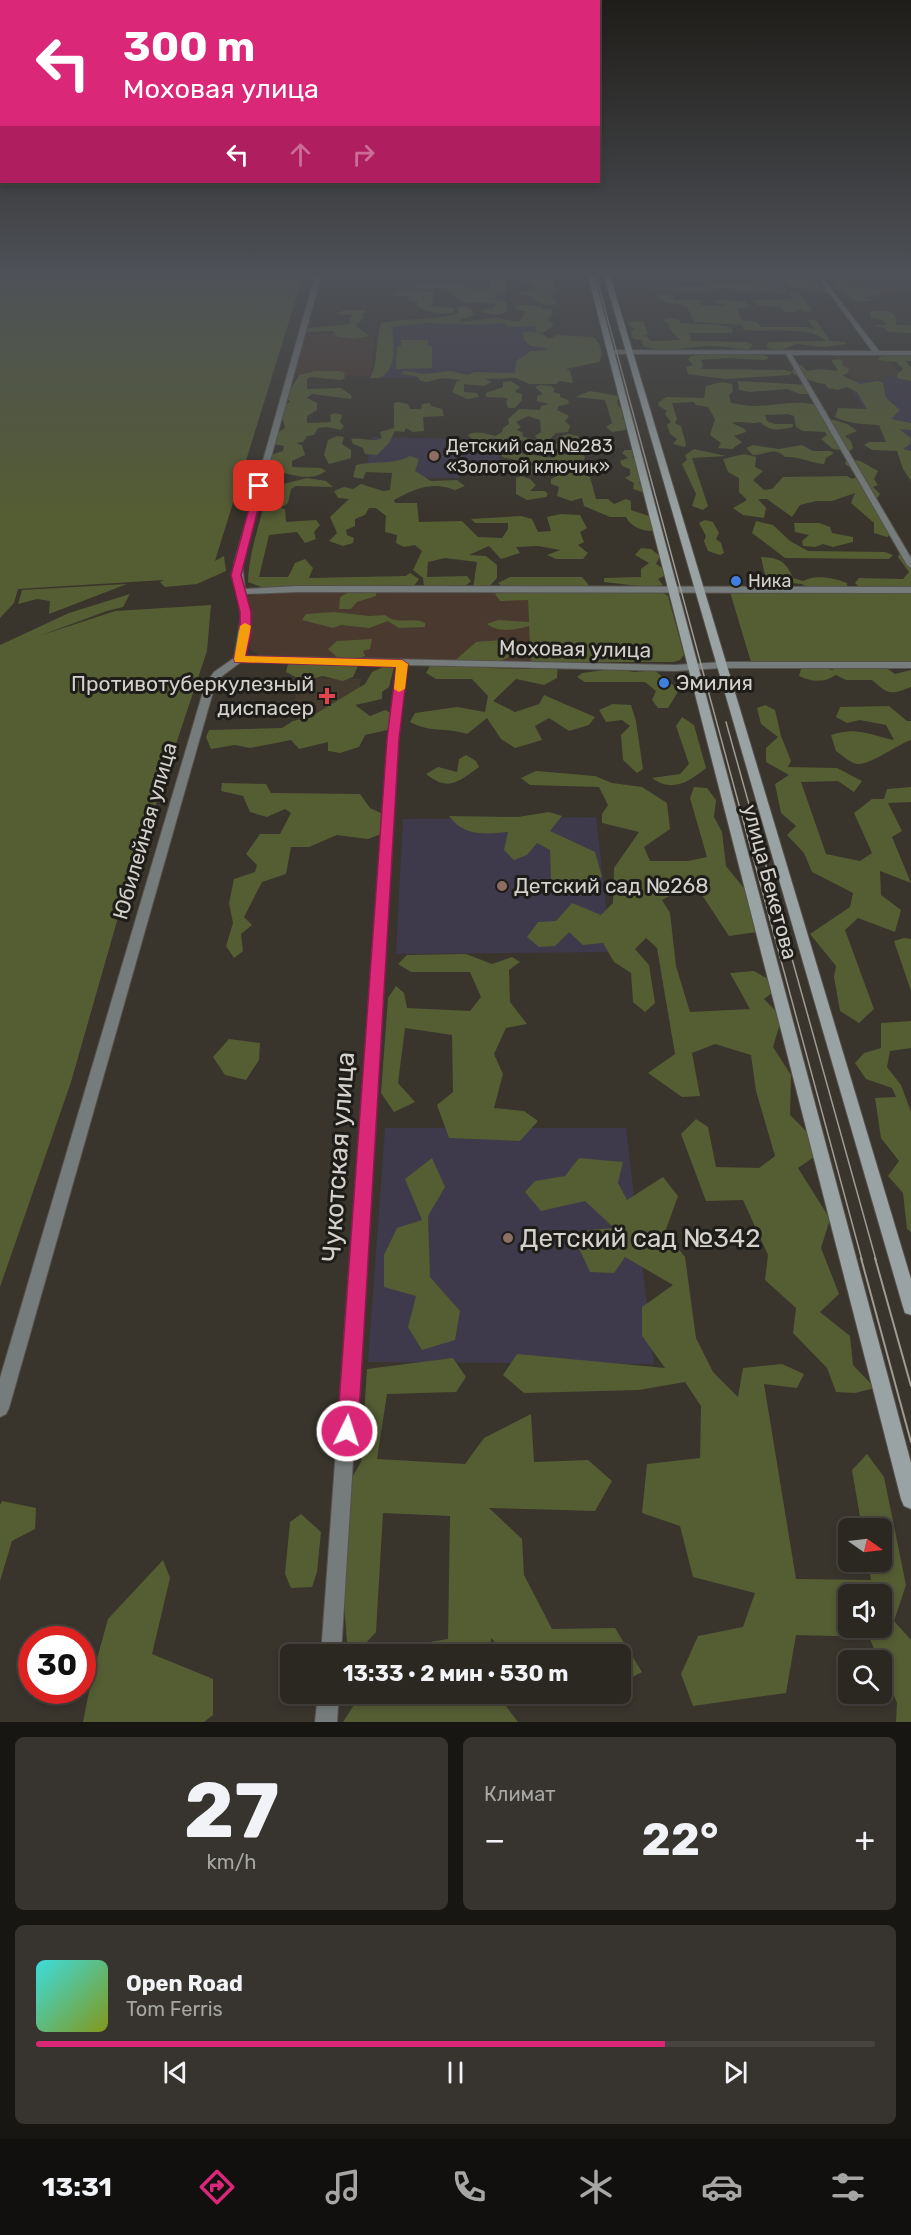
<!DOCTYPE html>
<html lang="ru">
<head>
<meta charset="utf-8">
<style>
	:root { --surface:#2b2822; --page:#37342f; --text:#f1f3f6; --muted:#a6a6a5; --line:#474440; --accent:#db2777 }
	body { margin:0; font-family:Rubik,sans-serif; background:var(--page); color:var(--text); height:100vh; display:flex; flex-direction:column; font-size:22px; white-space:nowrap }
	* { box-sizing:border-box; margin:0 }
	p { font-size:20px; color:var(--muted) }
	.icon { flex:none; width:33px; height:33px; fill:none; stroke:currentColor; stroke-width:2; stroke-linecap:round; stroke-linejoin:round }
	.map { position:relative; height:1722px; overflow:hidden }
	.side { display:flex; flex-direction:column; gap:15px; padding:15px; background:#181613; flex:1 }
	.side>* { flex:none }
	.hud { position:absolute; left:0px; top:0px; width:600px; height:183px; box-shadow:0 3px 9px #0003,0 0 0 2px var(--line); background:#db2777; color:#fff; overflow:hidden }
	.needle { width:39px; rotate:104deg }
	.controls { position:absolute; left:838px; top:1518px; display:grid; gap:12px }
	.controls a { display:grid; place-items:center; width:54px; height:54px; border-radius:9px; background:var(--surface); box-shadow:0 3px 9px #0003,0 0 0 2px var(--line); font-size:30px }
	.speed { position:absolute; left:18px; top:1626px; display:flex; gap:12px; font-size:30px; font-weight:700; text-align:center }
	.speed>* { display:grid; place-content:center; width:78px; height:78px; border-radius:50%; background:var(--surface); box-shadow:0 3px 9px #0003,0 0 0 2px var(--line); line-height:1 }
	.speed .limit { border:9px solid #d22; background:#fff; color:#111 }
	.pin { position:absolute; display:grid; place-items:center; width:51px; height:51px; color:#fff; margin:-26px; border-radius:12px; box-shadow:0 3px 9px #0006 }
	.me { position:absolute; width:66px; margin:-33px; rotate:4deg; stroke-linejoin:round; filter:drop-shadow(0 0 4px #0008) }
	.turn { display:flex; align-items:center; gap:21px; height:126px; padding:0 24px; font-size:27px }
	.turn .icon { width:78px; height:78px; stroke-width:2.5 }
	.turn b { display:block; font-size:42px; line-height:51px }
	.lanes { display:flex; align-items:center; height:57px; padding:0 24px; background:#0003; justify-content:center; gap:30px; direction:ltr }
	.lanes .off { opacity:.35 }
	.big { font-size:45px; font-weight:700; line-height:1.1 }
	.side .card { flex:1; display:flex; flex-direction:column; justify-content:center; gap:9px; min-width:0; padding:0 21px; border-radius:9px; background:var(--page) }
	.side .dial { align-items:center; gap:0 }
	.dial b { font-size:78px; line-height:1 }
	.song { display:flex; align-items:center; gap:18px }
	.cover { width:72px; height:72px; border-radius:9px; background:linear-gradient(135deg,hsl(180 70% 55%),hsl(70 70% 35%)) }
	.played { height:6px; border-radius:3px; background:linear-gradient(90deg,var(--accent) 75%,var(--line) 75%) }
	.keys { display:flex; justify-content:space-around; direction:ltr }
	.heat { display:flex; justify-content:space-between; align-items:center; font-size:33px; direction:ltr }
	.side .tiles { flex:1; display:grid; gap:15px; grid-template-columns:1fr 1fr }
	.card:last-child { grid-column:span 2 }
	.trip { position:absolute; left:280px; top:1644px; width:351px; height:60px; border-radius:9px; background:var(--surface); box-shadow:0 3px 9px #0003,0 0 0 2px var(--line); font-weight:700; line-height:60px; text-align:center }
	.tabs { display:flex; height:96px; justify-content:space-around; align-items:center; background:#11100e; color:var(--muted) }
	.tabs .icon { width:42px; height:42px }
	.tabs .active { color:var(--accent) }
	.tabs b { font-size:27px; color:var(--text) }
	.map>svg:first-child { display:block }
	.built { fill:#433c2e }
	.industrial { fill:#4a392f }
	.education { fill:#3e3a4b }
	.green { fill:#555d33; fill-rule:evenodd }
	.lines { fill:none; stroke-linecap:round; stroke-linejoin:round }
	.street-casing { stroke:#55514a; stroke-width:2 }
	.secondary-casing { stroke:#55514a; stroke-width:2 }
	.street { fill:#767c7b; fill-rule:evenodd }
	.secondary { fill:#9aa3a3; fill-rule:evenodd }
	.tram-far1 { stroke:#9e9b95; stroke-width:1.5 }
	.tram { stroke:#9e9b95; stroke-width:2 }
	.route { fill:#db2777; stroke:#8e194d; stroke-width:1.5 }
	.slow { fill:#f59e0b }
	.education-dot { fill:#8d6e63; stroke:#1e1d19; stroke-width:2 }
	.shop-dot { fill:#3f7fe0; stroke:#1e1d19; stroke-width:2 }
	.health-dot { fill:#e0444e; stroke:#1e1d19; stroke-width:2 }
	.labels { text-anchor:middle; stroke-width:6; stroke-linejoin:round; paint-order:stroke }
	.far-poi-label { font-size:18px; fill:#d4d1cc; stroke:#1e1d19; text-anchor:start }
	.street-label { font-size:21px; fill:#d4d1cc; stroke:#1e1d19 }
	.poi-label { font-size:21px; fill:#d4d1cc; stroke:#1e1d19; text-anchor:start }
	.near-street-label { font-size:26px; fill:#d4d1cc; stroke:#1e1d19 }
	.near-poi-label { font-size:26px; fill:#d4d1cc; stroke:#1e1d19; text-anchor:start }
</style>
</head>
<body>
<div class="map">
<svg width="911" height="1722" viewBox="0 0 911 1722">
	<rect width="100%" height="100%" fill="#39352d"/>
	<path class="built" d="M 831,276 L 911,276 L 911,294 L 844,294 Z
		M 885,354 L 901,376 L 889,377 L 887,380 L 852,380 L 835,355 Z
		M 300,678 L 361,679 L 356,714 L 292,713 Z"/>
	<path class="industrial" d="M 330,334 L 374,338 L 371,376 L 295,374 L 304,335 Z
		M 295,590 L 528,591 L 531,662 L 282,658 L 260,656 L 250,649 L 248,596 Z"/>
	<path class="education" d="M 421,321 L 510,321 L 540,324 L 542,338 L 592,338 L 507,378 L 377,378 L 385,322 Z
		M 888,376 L 911,376 L 911,471 L 882,426 L 876,426 L 846,381 L 887,380 L 885,377 Z
		M 372,437 L 461,439 L 499,437 L 500,467 L 459,468 L 459,478 L 405,478 L 405,466 L 367,466 Z
		M 596,817 L 611,952 L 396,954 L 403,819 Z
		M 385,1128 L 626,1128 L 654,1364 L 368,1362 Z"/>
	<path class="green" d="M 0,276 L 303,276 L 215,561 L 224,556 L 226,571 L 197,584 L 165,587 L 160,582 L 164,580 L 18,589 L 14,603 L 0,618 Z
		M 497,276 L 509,278 L 505,283 L 507,293 L 496,296 L 495,299 L 507,302 L 507,312 L 496,315 L 479,311 L 494,308 L 496,304 L 479,302 L 463,303 L 444,287 L 424,290 L 415,286 L 418,283 L 462,284 L 472,290 L 491,289 L 490,281 Z
		M 517,276 L 586,276 L 578,279 L 553,280 L 556,293 L 549,296 L 556,299 L 557,304 C 547,306 536,304 530,296 L 513,293 L 533,290 L 529,282 Z
		M 761,276 L 811,276 L 809,279 L 818,283 L 817,286 L 831,290 L 833,294 C 819,294 807,288 792,288 L 783,279 L 757,277 Z
		M 837,278 L 843,281 L 843,284 C 855,293 870,285 883,292 L 874,297 L 865,297 L 873,301 L 857,301 L 834,288 L 836,284 L 831,279 Z
		M 705,282 L 759,286 L 759,282 L 781,282 L 788,290 L 786,293 L 737,292 L 726,287 L 706,292 L 680,292 L 637,287 L 708,286 L 704,283 Z
		M 399,290 L 433,292 L 434,295 L 432,298 L 434,303 L 429,306 L 453,308 L 454,312 C 443,316 427,312 417,306 L 418,302 L 408,300 L 410,296 L 397,296 L 390,293 Z
		M 792,292 L 799,293 L 812,311 L 805,312 L 799,309 L 795,312 L 786,312 L 780,307 L 756,305 L 755,300 L 795,299 L 788,294 Z
		M 659,294 L 672,294 L 675,300 L 704,300 L 697,303 L 705,306 L 727,306 L 714,302 L 717,300 L 746,301 L 748,307 L 737,309 L 742,320 L 757,322 L 761,327 L 806,327 L 816,330 L 808,321 L 812,319 L 817,321 L 830,341 L 844,342 L 847,344 L 822,347 L 797,344 L 781,350 L 770,349 L 766,346 L 769,342 L 826,341 C 810,325 768,333 744,330 L 742,325 L 694,322 C 684,293 678,311 659,299 Z
		M 522,305 L 542,307 L 542,309 L 551,309 L 553,313 L 548,320 L 554,325 L 543,333 L 536,332 L 536,326 L 508,327 L 503,323 L 478,325 L 424,323 L 392,327 C 395,346 397,382 370,378 C 379,361 375,341 381,323 C 407,317 434,322 458,313 L 458,307 L 463,306 L 473,310 L 472,313 L 475,315 L 458,320 L 460,322 L 496,318 L 519,322 L 526,312 L 517,309 L 515,306 Z
		M 346,310 L 365,310 L 366,312 L 362,314 L 365,316 L 356,326 L 370,336 L 353,339 L 336,336 L 333,331 L 303,332 L 309,328 L 349,324 L 352,315 L 334,314 Z
		M 870,311 L 887,311 L 894,314 L 897,320 L 895,325 L 911,325 L 911,333 L 888,332 L 885,328 L 873,326 L 887,324 L 882,320 L 871,318 Z
		M 669,318 L 680,320 L 680,323 C 698,325 718,322 733,329 L 732,333 L 689,333 L 691,341 L 746,342 L 753,345 L 748,350 C 734,349 719,345 705,346 C 684,348 664,353 643,346 L 642,340 L 633,339 L 631,331 L 636,329 L 631,327 L 628,322 L 643,321 L 648,334 L 643,336 L 648,337 L 651,341 L 680,340 L 668,327 L 669,325 L 663,320 Z
		M 530,331 L 543,334 L 549,339 L 557,335 L 594,337 C 601,345 604,353 599,362 L 566,369 L 570,371 L 573,383 L 559,381 L 556,384 L 529,384 L 516,378 L 485,379 L 492,382 L 484,386 L 464,384 L 464,392 L 477,393 L 479,397 L 467,399 L 452,392 L 457,381 L 462,380 L 442,378 L 427,382 L 421,381 L 416,376 L 400,374 L 405,371 L 424,374 L 450,371 L 467,375 L 475,372 L 515,373 L 516,361 L 531,351 L 548,350 L 546,348 L 531,346 L 524,340 L 523,332 Z
		M 401,340 L 428,340 L 428,346 L 432,346 L 432,368 L 396,369 L 397,346 L 401,346 Z
		M 716,353 C 734,355 753,350 769,357 L 766,360 L 725,358 L 701,360 L 703,366 L 700,369 L 785,370 L 792,372 L 794,366 L 801,365 L 807,371 L 820,369 L 838,371 L 832,361 L 834,359 L 843,360 L 842,365 L 849,369 L 847,374 L 842,375 L 860,384 L 878,381 L 883,383 L 886,398 L 900,410 L 891,419 L 911,423 L 911,430 L 899,429 L 911,438 L 910,444 L 903,449 L 911,451 L 911,481 L 903,469 L 897,451 L 872,450 L 864,445 L 869,442 L 886,442 L 879,425 C 864,424 848,424 835,417 L 838,408 L 867,409 L 857,392 L 847,387 L 838,390 L 828,388 L 825,384 C 813,383 806,377 795,375 L 792,372 L 790,375 L 725,379 L 688,374 L 686,367 L 693,365 L 688,359 L 691,356 Z
		M 899,355 L 911,356 L 911,361 L 906,361 L 911,368 L 911,381 L 897,378 L 897,374 L 903,369 L 896,362 L 878,360 L 879,357 Z
		M 315,371 L 339,371 L 345,373 L 344,376 L 345,378 L 341,380 L 310,377 L 307,379 L 307,389 L 341,388 L 352,396 L 351,399 L 312,394 L 307,398 L 317,403 L 317,410 L 307,416 L 307,423 L 331,422 L 330,415 L 335,413 L 342,415 L 340,422 L 344,426 L 341,430 L 327,427 L 318,428 L 314,435 L 307,436 L 303,442 L 296,443 L 302,445 L 305,455 L 292,461 L 292,467 L 321,468 L 326,471 C 310,483 292,473 274,472 L 274,468 L 266,464 L 268,456 L 283,451 L 284,446 L 274,444 L 277,433 L 285,428 L 282,416 L 284,405 L 290,402 L 286,397 L 299,375 Z
		M 511,381 L 520,387 L 515,392 L 522,394 L 522,400 L 515,408 L 508,408 L 506,402 L 508,398 L 486,397 L 486,393 L 503,387 L 503,382 Z
		M 738,381 L 809,385 L 811,394 L 800,394 L 787,389 L 750,392 L 739,390 Z
		M 722,382 L 732,384 L 733,391 L 729,395 L 731,403 C 739,404 748,406 756,406 C 776,406 810,396 827,411 L 827,418 L 847,424 L 857,431 L 845,436 L 851,441 L 853,448 L 850,451 L 833,449 L 821,439 L 827,435 L 825,432 L 803,431 L 796,427 L 794,416 L 788,414 L 765,415 L 767,421 L 775,424 L 793,424 L 793,427 C 779,430 771,432 760,422 C 750,425 743,420 732,423 L 745,429 L 746,432 L 734,436 L 742,442 L 732,449 L 718,448 L 721,443 L 710,435 L 715,419 L 708,407 L 696,405 L 694,402 L 672,403 L 677,419 L 675,423 L 681,426 L 686,444 L 685,447 L 673,444 L 677,439 L 670,434 L 667,425 L 671,422 L 665,414 L 667,411 L 659,406 L 658,403 L 666,397 L 704,398 L 706,386 Z
		M 540,385 L 551,386 L 555,389 L 553,392 L 560,394 L 560,397 L 568,400 L 569,404 L 559,406 L 557,410 L 569,416 L 565,421 L 570,426 L 568,432 L 556,433 L 546,443 L 540,443 L 535,436 L 541,432 L 540,420 L 528,416 L 516,422 L 521,427 L 517,430 L 523,433 L 522,436 L 536,442 L 534,443 L 510,438 L 503,440 L 492,438 L 487,442 L 474,441 L 468,435 C 476,430 486,434 495,436 L 502,432 L 503,428 L 509,424 L 508,419 L 519,409 L 540,410 L 541,406 L 549,404 L 537,401 L 537,396 L 543,394 L 535,387 Z
		M 590,391 L 624,397 L 617,400 L 618,406 L 624,410 L 626,414 L 622,418 L 630,424 L 625,430 L 612,432 L 606,427 L 612,423 L 605,400 L 575,397 Z
		M 399,402 L 408,404 L 410,409 L 421,409 L 422,404 L 430,403 L 431,406 L 442,409 L 444,416 L 423,417 L 424,431 L 413,432 L 406,428 L 404,432 L 395,431 L 389,443 L 377,455 L 365,454 L 363,448 L 353,444 L 351,439 C 361,437 374,443 382,438 L 380,432 L 394,428 L 394,403 Z
		M 569,434 L 578,436 L 583,447 L 579,450 L 585,457 L 583,461 C 569,458 554,467 540,465 L 549,469 L 548,472 L 533,474 L 518,470 L 507,472 L 498,469 L 503,462 L 520,466 L 538,465 L 502,457 L 502,455 L 519,453 L 555,458 L 549,451 L 551,444 L 558,443 L 557,437 Z
		M 337,436 L 344,437 L 342,444 L 351,450 L 351,458 L 329,464 L 324,455 L 328,440 Z
		M 753,445 L 779,449 L 802,445 L 813,451 L 830,451 L 834,453 L 826,458 L 824,464 C 810,463 800,456 785,457 C 775,446 766,455 753,455 L 746,448 Z
		M 694,449 L 726,456 L 692,458 L 708,506 L 703,510 L 692,506 L 696,494 L 682,464 L 687,460 L 685,455 Z
		M 625,450 L 635,450 L 638,454 L 632,457 L 638,461 L 644,473 L 639,483 L 646,485 L 649,489 L 642,492 L 633,489 L 634,483 L 625,478 L 630,475 L 630,469 L 622,466 L 620,461 L 628,458 L 622,453 Z
		M 744,454 L 756,457 L 755,467 L 763,471 L 753,480 L 764,490 L 772,489 L 783,477 L 847,476 L 852,479 L 861,475 L 845,464 L 847,459 L 860,461 L 878,471 L 874,479 L 878,485 L 873,487 L 880,494 L 875,501 L 894,532 L 887,537 L 874,533 L 874,523 L 851,503 L 855,493 L 832,501 L 816,501 L 800,505 L 792,517 L 767,499 L 758,499 L 766,508 L 764,518 L 743,515 L 733,508 L 747,500 L 739,492 L 739,478 L 728,472 L 723,459 Z
		M 410,456 L 419,459 L 415,471 L 431,481 L 457,480 L 465,486 L 455,490 C 432,481 415,489 394,500 L 395,503 L 417,503 L 419,522 L 462,521 L 478,537 L 502,538 L 508,529 L 508,523 L 475,523 L 471,519 L 521,516 L 532,519 L 538,532 L 551,531 L 547,517 L 561,514 L 580,515 L 587,528 L 580,532 L 584,542 L 578,545 L 588,553 L 583,559 L 556,559 L 547,555 L 560,550 L 538,546 L 516,547 L 520,553 L 501,559 L 489,546 L 469,555 L 486,556 L 497,565 L 497,578 L 488,588 L 473,588 L 477,562 L 445,558 L 428,562 L 427,577 L 467,576 L 471,581 L 462,589 L 424,586 L 423,578 L 413,570 L 422,551 L 415,545 L 404,547 L 396,543 L 397,535 L 385,532 L 386,516 L 376,508 L 369,508 L 365,515 L 355,519 L 355,526 L 346,530 L 347,535 L 354,538 L 353,543 L 343,546 L 329,541 L 337,533 L 330,517 L 349,499 L 338,498 L 334,491 L 344,487 L 353,489 L 361,484 L 383,491 L 390,490 L 392,473 L 366,472 L 363,479 L 353,477 L 356,465 C 373,461 394,465 410,456 Z
		M 567,465 L 590,477 L 596,499 L 608,499 L 614,504 L 626,499 L 631,501 L 631,510 L 652,517 L 656,527 L 653,531 C 642,531 631,527 626,517 L 610,517 L 584,506 L 582,498 L 571,501 L 557,496 L 559,487 L 551,484 L 551,479 L 559,475 L 559,467 Z
		M 521,476 L 530,479 L 536,485 L 530,491 L 545,491 L 548,494 L 546,497 L 527,500 L 516,494 L 516,478 Z
		M 307,478 L 326,481 L 333,487 L 296,486 L 291,489 L 288,503 L 281,508 L 285,509 L 286,522 L 316,520 L 320,525 L 314,532 L 316,539 L 305,543 L 297,532 L 269,535 L 259,577 L 288,577 L 295,563 L 305,559 L 313,568 L 309,578 L 406,576 L 410,573 L 419,579 L 411,590 L 384,585 L 370,588 L 301,586 L 267,589 L 248,582 C 249,548 263,516 269,483 L 283,484 Z
		M 705,520 L 713,522 L 719,533 L 716,539 L 721,543 L 724,553 L 720,555 L 708,551 L 704,541 L 706,536 L 699,523 Z
		M 756,521 L 773,525 L 790,541 L 808,551 L 885,552 L 893,555 L 889,559 L 785,558 L 752,533 Z
		M 794,523 L 819,523 L 830,527 L 832,533 L 853,537 L 853,542 L 833,547 L 823,544 L 815,547 L 803,546 L 802,541 L 809,535 L 795,532 Z
		M 641,548 L 651,549 L 660,556 L 656,564 L 670,573 L 658,579 L 663,585 L 647,587 L 604,582 L 604,578 L 641,577 L 641,569 L 649,563 L 635,555 Z
		M 900,552 L 911,555 L 911,589 L 861,589 L 855,583 L 859,578 L 903,579 L 909,572 L 898,557 Z
		M 761,557 C 779,558 786,561 793,578 L 803,581 C 816,574 834,578 847,583 L 847,588 L 809,588 L 802,584 L 780,582 L 769,586 L 758,582 L 756,577 L 765,575 Z
		M 510,577 L 582,577 L 588,584 L 587,590 L 661,592 L 668,596 L 684,655 L 680,660 L 674,662 L 558,662 L 557,678 L 544,685 L 516,679 L 493,701 L 515,712 L 539,704 L 544,695 L 595,717 L 589,725 L 569,731 L 549,718 L 535,726 L 542,740 L 515,748 L 501,739 L 487,718 L 467,734 C 445,727 430,733 410,722 L 415,713 L 457,707 L 485,712 L 488,696 L 472,679 L 436,679 L 426,673 L 431,664 L 452,663 L 476,642 L 502,640 L 530,646 L 529,626 C 515,630 499,633 487,624 L 498,620 L 529,622 L 528,600 L 500,601 L 495,594 L 504,588 L 498,583 ZM 530,655 L 531,662 L 536,663 L 530,669 L 487,668 L 486,661 L 500,661 L 511,656 L 524,658 Z
		M 127,584 L 49,614 L 50,601 L 37,599 L 18,604 L 22,590 Z
		M 353,590 L 376,592 L 376,596 L 357,602 L 351,609 L 339,609 L 340,597 Z
		M 730,592 L 911,593 L 911,663 L 751,662 Z
		M 130,594 L 123,607 L 107,611 L 39,636 L 115,611 L 211,605 L 207,651 L 117,921 L 71,1082 L 0,1287 L 0,645 L 69,613 Z
		M 334,612 L 369,616 L 385,615 C 397,626 412,616 425,623 L 425,627 L 399,628 L 388,621 L 369,628 L 341,625 L 333,628 L 302,620 L 306,614 Z
		M 372,639 L 370,649 L 363,651 L 365,656 L 358,658 L 338,658 L 328,649 L 337,641 Z
		M 303,660 L 336,665 L 343,662 L 358,666 L 353,677 L 343,681 L 323,676 L 303,681 L 286,672 L 288,664 Z
		M 385,666 L 394,667 L 389,687 L 382,692 L 382,699 L 355,705 L 370,716 L 385,710 L 399,717 L 401,727 L 365,735 L 359,747 L 340,753 L 328,751 L 328,742 L 299,749 L 291,740 L 250,748 L 235,745 L 211,749 L 206,737 L 209,730 L 282,728 L 293,721 L 312,716 L 365,684 L 372,672 Z
		M 822,667 L 832,670 L 838,667 L 885,667 L 895,674 L 911,670 L 911,687 C 890,695 889,695 872,680 L 846,680 L 836,675 C 824,683 812,682 799,676 L 801,669 Z
		M 612,669 L 635,672 L 654,670 L 679,690 L 668,708 L 658,708 L 652,700 L 656,691 L 645,682 L 585,682 L 577,677 L 582,673 Z
		M 613,704 L 631,705 L 636,721 L 643,769 L 637,773 L 623,760 L 621,735 L 630,726 L 622,720 L 606,722 L 599,710 Z
		M 765,705 L 775,710 L 781,736 L 791,761 L 788,767 L 837,768 L 862,781 L 854,792 L 838,781 L 801,782 L 826,854 L 860,861 L 872,853 L 854,813 L 872,799 L 884,799 L 887,789 L 911,787 L 911,802 L 888,803 L 902,831 L 892,837 L 911,883 L 880,871 L 881,895 L 901,910 L 895,932 L 858,918 L 845,930 L 874,1009 L 859,1023 L 840,1011 L 834,977 L 836,966 L 810,934 L 850,907 L 853,893 L 812,872 L 804,853 L 787,835 L 796,826 L 781,813 L 775,784 L 789,775 L 766,762 L 766,748 L 778,737 L 761,724 L 757,708 Z
		M 889,706 L 907,721 L 911,721 L 911,740 C 896,745 871,765 857,764 C 850,763 842,755 836,751 L 831,735 C 857,726 870,735 894,740 L 886,725 L 860,720 L 847,723 L 836,717 L 840,707 Z
		M 682,717 L 694,725 L 706,768 C 689,782 672,793 652,778 L 680,774 L 689,764 L 676,726 Z
		M 466,755 L 476,761 L 479,767 C 458,782 449,792 426,774 L 438,767 L 457,772 L 459,759 Z
		M 536,771 L 595,776 L 612,783 L 642,787 L 667,803 L 670,829 L 644,847 L 650,861 L 688,861 L 707,857 L 690,798 L 694,787 L 707,788 L 716,800 L 714,817 L 722,832 L 726,866 L 747,892 L 757,932 L 729,936 L 702,895 L 680,890 L 662,900 L 670,913 L 676,966 L 690,1012 L 750,1009 L 730,973 L 754,971 L 768,979 L 773,992 L 764,999 L 782,1017 L 773,1047 L 791,1075 L 790,1115 L 813,1138 L 817,1155 L 798,1168 L 830,1219 L 821,1248 L 839,1294 L 820,1312 L 850,1336 L 853,1365 L 875,1388 L 855,1393 L 836,1392 L 827,1368 L 793,1333 L 796,1308 L 765,1280 L 768,1255 L 743,1200 L 706,1201 L 681,1134 L 696,1119 L 708,1127 L 716,1167 L 759,1168 L 775,1156 L 756,1091 L 751,1055 L 715,1044 L 692,1053 L 700,1096 L 682,1097 L 648,1073 L 675,1054 L 657,948 L 646,938 L 635,949 L 649,965 L 655,1003 L 645,1012 L 633,1002 L 631,973 L 614,962 L 603,943 L 583,945 L 569,932 L 555,946 L 539,947 L 527,937 L 538,922 L 556,921 L 572,903 L 601,915 L 613,903 L 614,868 L 639,832 L 602,823 L 602,814 L 608,805 L 599,787 L 530,785 L 521,778 Z
		M 222,783 L 266,784 L 271,793 L 360,794 L 370,808 L 385,815 L 384,833 L 368,839 L 337,835 L 309,847 L 291,847 L 286,874 L 262,882 L 244,917 L 252,925 L 241,934 L 243,951 L 234,958 L 226,946 L 233,923 L 229,903 L 234,879 L 255,872 L 257,865 L 246,854 L 260,834 L 280,834 L 291,813 L 285,809 L 267,817 L 250,812 L 243,796 L 221,791 Z
		M 549,812 L 562,816 L 550,831 L 595,852 L 602,877 L 560,889 L 551,881 L 550,850 L 537,843 L 527,855 L 514,860 L 504,850 L 508,832 C 486,834 464,837 449,816 L 518,817 Z
		M 904,938 L 911,939 L 911,991 L 894,941 Z
		M 466,954 L 492,964 L 512,957 L 520,962 L 509,970 L 510,1002 L 527,1024 L 506,1028 L 494,1054 L 503,1074 L 494,1108 L 524,1111 L 538,1121 L 520,1141 L 449,1138 L 437,1105 L 453,1092 L 452,1035 L 405,1028 L 398,1083 L 415,1102 L 394,1112 L 381,1093 L 388,998 L 396,986 L 404,993 L 407,1008 L 470,1011 L 481,997 L 470,972 L 411,972 L 398,964 L 407,955 Z
		M 911,1021 L 911,1048 L 890,1051 L 887,1067 L 901,1085 L 911,1112 L 911,1232 L 907,1229 L 903,1193 L 888,1176 L 899,1161 L 881,1138 L 875,1098 L 896,1097 L 892,1088 L 866,1079 L 855,1063 L 864,1053 L 881,1048 L 881,1023 Z
		M 229,1039 L 260,1043 L 259,1060 L 246,1080 L 225,1075 L 213,1057 Z
		M 432,1158 L 445,1187 L 428,1216 L 430,1277 L 460,1311 L 455,1340 L 422,1350 L 408,1327 L 416,1296 L 384,1287 L 384,1255 L 397,1228 L 422,1220 L 405,1179 Z
		M 579,1158 L 623,1162 L 618,1183 L 627,1200 L 663,1177 L 678,1196 L 665,1232 L 685,1257 L 696,1338 L 713,1372 L 738,1397 L 743,1368 L 782,1364 L 804,1374 L 797,1388 L 764,1384 L 796,1579 L 871,1580 L 868,1562 L 882,1562 L 882,1528 L 862,1528 L 852,1470 L 867,1454 L 884,1477 L 906,1585 L 894,1621 L 911,1640 L 911,1722 L 896,1722 L 897,1703 L 882,1667 L 882,1660 L 879,1660 L 869,1637 L 796,1635 L 786,1693 L 693,1706 L 681,1674 L 698,1636 L 743,1627 L 755,1593 L 693,1577 L 680,1526 L 642,1513 L 647,1464 L 700,1458 L 701,1406 L 685,1382 L 639,1390 L 524,1393 L 503,1375 L 517,1354 L 665,1368 L 642,1336 L 642,1307 L 673,1285 L 625,1257 L 614,1273 L 590,1272 L 576,1242 L 589,1230 L 614,1228 L 585,1201 L 541,1211 L 525,1192 L 535,1181 L 565,1176 ZM 882,1594 L 882,1628 L 849,1628 L 849,1594 Z
		M 453,1358 L 466,1377 L 456,1392 L 387,1394 L 377,1459 L 465,1464 L 484,1438 L 531,1414 L 534,1462 L 588,1460 L 612,1481 L 595,1511 L 489,1508 L 522,1539 L 524,1575 L 552,1629 L 615,1628 L 642,1672 L 621,1683 L 621,1654 L 507,1654 L 491,1638 L 490,1654 L 385,1654 L 388,1649 L 448,1639 L 450,1516 L 383,1513 L 376,1632 L 356,1654 L 348,1654 L 336,1505 L 361,1462 L 367,1369 Z
		M 2,1501 L 36,1508 L 35,1529 L 12,1541 L 0,1581 L 0,1505 Z
		M 301,1514 L 321,1532 L 317,1572 L 312,1587 L 291,1588 L 285,1574 L 290,1522 Z
		M 163,1560 L 170,1578 L 152,1654 L 213,1679 L 213,1715 L 204,1722 L 83,1722 L 92,1677 L 108,1619 Z
		M 361,1694 L 497,1694 L 518,1722 L 343,1722 Z"/>
	<g class="lines">
		<g class="street-casing">
			<path id="street" d="M 315,276 L 321,276 L 242,563 L 245,589 L 297,586 L 911,587 L 911,593 L 297,592 L 246,594 L 250,623 L 245,656 L 675,665 L 722,662 L 911,662 L 911,668 L 722,668 L 675,671 L 407,665 L 398,739 L 341,1654 L 321,1654 L 388,739 L 397,665 L 241,662 L 222,676 L 215,685 L 9,1408 L 6,1414 L 0,1417 L 0,1378 L 205,685 L 214,672 L 234,658 L 241,617 L 234,575 L 234,563 Z
				M 817,276 L 821,276 L 879,351 L 911,351 L 911,355 L 792,355 L 911,558 L 911,568 L 907,565 L 786,354 L 612,354 L 609,352 L 612,350 L 872,351 Z
				M 318,1694 L 339,1694 L 337,1722 L 315,1722 Z"/>
		</g>
		<g class="secondary-casing">
			<path id="secondary" d="M 588,276 L 594,276 L 911,1463 L 911,1509 L 904,1506 L 901,1499 Z
				M 604,276 L 610,276 L 911,1279 L 911,1315 L 905,1313 L 903,1307 Z"/>
		</g>
		<use href="#street" class="street"/>
		<use href="#secondary" class="secondary"/>
		<path class="tram-far1" d="M 596,276 L 862,1260
			M 726,722 L 876,1260"/>
		<path class="tram" d="M 861,1258 L 911,1442
			M 875,1258 L 911,1386"/>
	</g>
	<linearGradient id="sky" x2="0" y2="1"><stop stop-color="#1f1d19"/><stop offset="0.53" stop-color="#4e5157"/><stop offset="1" stop-color="#4e5157" stop-opacity="0"/></linearGradient>
	<rect width="911" height="517" fill="url(#sky)"/>
	<path class="route" d="M 259,483 L 264,486 L 241,575 L 251,612 L 251,634 L 246,656 L 402,660 L 408,664 L 399,739 L 358,1431 L 354,1438 L 347,1441 L 340,1438 L 337,1431 L 387,739 L 396,667 L 235,662 L 234,659 L 240,634 L 240,612 L 231,575 L 255,486 Z"/>
	<path class="slow" d="M 245,623 L 251,626 L 245,656 L 402,660 L 408,664 L 405,689 L 399,692 L 394,689 L 396,667 L 235,662 L 234,659 L 240,626 Z"/>
	<g class="education-dot">
		<circle cx="434" cy="456" r="6"/>
		<circle cx="502" cy="886" r="6"/>
		<circle cx="508" cy="1238" r="6"/>
	</g>
	<g class="shop-dot">
		<circle cx="736" cy="581" r="6"/>
		<circle cx="664" cy="683" r="6"/>
	</g>
	<path class="health-dot" d="M324 687h6v6h6v6h-6v6h-6v-6h-6v-6h6z"/>
	<g class="labels">
		<g class="far-poi-label">
			<text x="446" y="452">Детский сад №283<tspan x="446" dy="21">«Золотой ключик»</tspan></text>
			<text x="748" y="587">Ника</text>
		</g>
		<g class="street-label">
			<text transform="translate(575 649) rotate(1)" y="7">Моховая улица</text>
			<text transform="translate(145 831) rotate(-74)" y="7">Юбилейная улица</text>
			<text transform="translate(770 882) rotate(75)" y="7">улица Бекетова</text>
		</g>
		<g class="poi-label">
			<text x="676" y="690">Эмилия</text>
			<text x="314" y="691" text-anchor="end">Противотуберкулезный<tspan x="314" dy="24">диспасер</tspan></text>
			<text x="514" y="893">Детский сад №268</text>
		</g>
		<g class="near-street-label">
			<text transform="translate(338 1157) rotate(-86)" y="9">Чукотская улица</text>
		</g>
		<g class="near-poi-label">
			<text x="520" y="1247">Детский сад №342</text>
		</g>
	</g>
</svg>
<div class="controls">
<a><svg class="needle" viewBox="-14 -14 28 28"><path d="M0-13l5 13h-10z" fill="#e53935"/><path d="M0 13l5-13h-10z" fill="#a6a6a5"/></svg></a>
<a><svg class="icon" aria-label="sound" viewBox="0 0 24 24"><path d="M4 9h4l5-4v14l-5-4H4zM17 9q2 3 0 6"/></svg></a>
<a><svg class="icon" aria-label="search" viewBox="0 0 24 24"><circle cx="10" cy="10" r="6"/><path d="M15 15l6 6"/></svg></a>
</div>
<div class="speed"><div class="limit">30</div></div>
<div class="pin" style="left:259px;top:486px;background:#d93025"><svg class="icon" aria-label="arrive" viewBox="0 0 24 24"><path d="M6 21V4h12l-3 4 3 4H6"/></svg></div>
<svg class="me" style="left:347px;top:1431px" viewBox="-20 -20 40 40"><circle r="17" fill="#db2777" stroke="#fff" stroke-width="3"/><path d="M0-11L8 9 0 5-8 9z" fill="#fff"/></svg>
<div class="trip">13:33 · 2 мин · 530 m</div>
<div class="hud">
<div class="turn"><svg class="icon" aria-label="left" viewBox="0 0 24 24"><path d="M17 20v-9H6M10 6l-5 5 5 5"/></svg><div><b>300 m</b>Моховая улица</div></div>
<div class="lanes"><svg class="icon" aria-label="left" viewBox="0 0 24 24"><path d="M17 20v-9H6M10 6l-5 5 5 5"/></svg><svg class="icon off" aria-label="ahead" viewBox="0 0 24 24"><path d="M12 20V5M6 11l6-6 6 6"/></svg><svg class="icon off" aria-label="right" viewBox="0 0 24 24"><path d="M7 20v-9h11M14 6l5 5-5 5"/></svg></div>
</div>
</div>
<section class="side">
<div class="tiles">
<div class="card dial"><b>27</b><p>km/h</p></div>
<div class="card"><p>Климат</p>
<div class="heat"><a>−</a><b class="big">22°</b><a>+</a></div>
</div>
<div class="card">
<div class="song"><i class="cover"></i><div><b>Open Road</b><p>Tom Ferris</p></div></div>
<div class="played"></div>
<div class="keys"><svg class="icon" aria-label="previous" viewBox="0 0 24 24"><path d="M18 5L8 12l10 7zM5 5v14"/></svg><svg class="icon" aria-label="pause" viewBox="0 0 24 24"><path d="M8 5v14M16 5v14"/></svg><svg class="icon" aria-label="next" viewBox="0 0 24 24"><path d="M6 5l10 7-10 7zM19 5v14"/></svg></div>
</div>
</div>
</section>
<nav class="tabs">
<b>13:31</b>
<svg class="icon active" aria-label="directions" viewBox="0 0 24 24"><path d="M12 3l9 9-9 9-9-9zM9 14v-3h6M13 9l2 2-2 2"/></svg>
<svg class="icon" aria-label="music" viewBox="0 0 24 24"><path d="M9 18V5l10-2v13"/><circle cx="6" cy="18" r="3"/><circle cx="16" cy="16" r="3"/></svg>
<svg class="icon" aria-label="phone" viewBox="0 0 24 24"><path d="M5 4h4l2 5-3 2q2 4 5 5l2-3 5 2v4C11 20 4 13 5 4z"/></svg>
<svg class="icon" aria-label="climate" viewBox="0 0 24 24"><path d="M12 3v18M4 7l16 10M4 17L20 7"/></svg>
<svg class="icon" aria-label="car" viewBox="0 0 24 24"><path d="M5 17H2v-5l4-1 3-4h7l3 4 3 1v5h-3M9 17h6M6 11h13"/><circle cx="7" cy="17" r="2"/><circle cx="17" cy="17" r="2"/></svg>
<svg class="icon" aria-label="filters" viewBox="0 0 24 24"><path d="M4 7h16M4 17h16"/><circle cx="9" cy="7" r="2"/><circle cx="15" cy="17" r="2"/></svg>
</nav>
</body>
</html>
